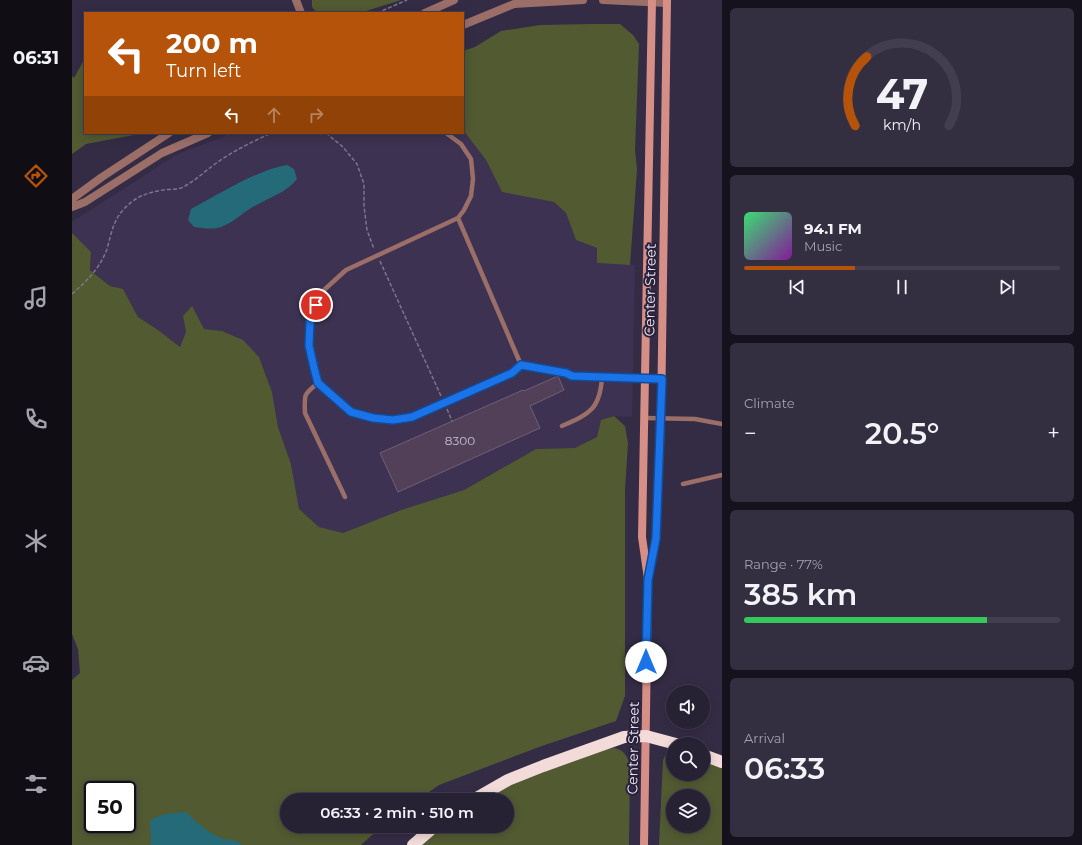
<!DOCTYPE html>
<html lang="en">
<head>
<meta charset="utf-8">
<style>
	:root { --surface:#272134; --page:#332e40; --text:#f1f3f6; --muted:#a4a3ac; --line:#433e4f; --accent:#b45309 }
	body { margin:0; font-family:Montserrat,sans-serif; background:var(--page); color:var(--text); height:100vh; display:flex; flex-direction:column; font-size:15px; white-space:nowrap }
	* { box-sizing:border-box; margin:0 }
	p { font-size:13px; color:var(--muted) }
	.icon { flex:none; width:22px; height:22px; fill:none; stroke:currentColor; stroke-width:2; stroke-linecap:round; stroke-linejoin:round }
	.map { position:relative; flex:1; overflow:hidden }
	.side { display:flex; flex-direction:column; gap:8px; padding:8px; background:#15121d; width:360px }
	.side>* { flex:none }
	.banner { position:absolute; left:12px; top:12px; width:380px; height:122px; border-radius:0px; box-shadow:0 2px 10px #0003,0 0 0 1px var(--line); background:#b45309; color:#fff; overflow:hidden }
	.buttons { position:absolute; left:594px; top:685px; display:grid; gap:8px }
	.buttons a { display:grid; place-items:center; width:44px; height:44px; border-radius:50%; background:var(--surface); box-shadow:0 2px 10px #0003,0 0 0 1px var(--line); font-size:20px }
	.speed { position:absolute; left:12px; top:781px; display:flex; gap:8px; font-size:20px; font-weight:700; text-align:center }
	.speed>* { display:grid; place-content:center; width:52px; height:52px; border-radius:50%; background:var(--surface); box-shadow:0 2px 10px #0003,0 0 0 1px var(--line); line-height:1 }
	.speed .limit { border:2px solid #111; border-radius:6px; background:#fff; color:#111 }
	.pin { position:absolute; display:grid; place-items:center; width:34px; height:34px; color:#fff; margin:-17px; border:2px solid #fff; border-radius:50%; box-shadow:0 1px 4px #0007 }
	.me { position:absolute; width:44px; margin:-22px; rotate:0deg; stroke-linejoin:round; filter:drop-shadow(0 0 3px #0008) }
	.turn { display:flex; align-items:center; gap:14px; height:84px; padding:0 16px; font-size:18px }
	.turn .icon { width:52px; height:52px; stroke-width:2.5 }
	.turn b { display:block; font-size:28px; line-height:34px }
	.lanes { display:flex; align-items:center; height:38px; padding:0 16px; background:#0003; justify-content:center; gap:20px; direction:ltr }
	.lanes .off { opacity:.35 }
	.big { font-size:30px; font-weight:600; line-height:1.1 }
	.side .tile { flex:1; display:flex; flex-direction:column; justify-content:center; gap:6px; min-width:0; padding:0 14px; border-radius:6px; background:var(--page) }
	.side .dial { align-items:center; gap:0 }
	.dial svg { height:104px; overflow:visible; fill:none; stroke:var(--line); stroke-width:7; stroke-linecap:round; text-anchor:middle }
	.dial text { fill:var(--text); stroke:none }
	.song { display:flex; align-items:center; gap:12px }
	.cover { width:48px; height:48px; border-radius:6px; background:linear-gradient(135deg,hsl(140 70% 55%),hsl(290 70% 35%)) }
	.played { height:4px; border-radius:2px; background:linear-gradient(90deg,var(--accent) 35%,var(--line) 35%) }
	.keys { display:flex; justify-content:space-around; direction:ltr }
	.heat { display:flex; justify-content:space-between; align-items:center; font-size:22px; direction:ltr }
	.charge { height:6px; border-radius:3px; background:linear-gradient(90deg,#34c759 77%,var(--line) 0) }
	.trip { position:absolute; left:208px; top:793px; width:234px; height:40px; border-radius:20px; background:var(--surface); box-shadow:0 2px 10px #0003,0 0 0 1px var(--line); font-weight:600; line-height:40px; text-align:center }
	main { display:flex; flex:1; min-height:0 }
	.dock { display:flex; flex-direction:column; width:72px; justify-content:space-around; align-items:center; background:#100d15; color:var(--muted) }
	.dock .icon { width:28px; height:28px }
	.dock .selected { color:var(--accent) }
	.dock b { font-size:18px; color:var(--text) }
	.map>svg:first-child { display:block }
	.built { fill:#3d3251 }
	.green { fill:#525a32; fill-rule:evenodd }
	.water { fill:#256a78 }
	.building { fill:#514058; stroke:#715f78 }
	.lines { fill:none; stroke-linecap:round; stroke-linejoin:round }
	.path { stroke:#7c758b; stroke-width:1.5; stroke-dasharray:4 2; stroke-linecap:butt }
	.service { stroke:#9b6e68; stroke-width:4.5 }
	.minor { stroke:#9b6e68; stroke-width:8 }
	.secondary { stroke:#d68f86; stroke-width:8 }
	.motorway { stroke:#f2dbd8; stroke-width:12 }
	.route-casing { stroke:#114b97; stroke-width:10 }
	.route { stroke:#1a73e8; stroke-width:7 }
	.labels { text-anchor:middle; stroke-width:4; stroke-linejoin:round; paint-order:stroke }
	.number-label { font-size:12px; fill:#c5bed0 }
	.street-label { font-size:14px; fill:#ece8f8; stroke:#2a223a }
</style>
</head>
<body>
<main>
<nav class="dock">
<b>06:31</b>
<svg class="icon selected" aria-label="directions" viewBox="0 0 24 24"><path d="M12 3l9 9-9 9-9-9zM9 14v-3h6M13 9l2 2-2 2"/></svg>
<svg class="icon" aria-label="music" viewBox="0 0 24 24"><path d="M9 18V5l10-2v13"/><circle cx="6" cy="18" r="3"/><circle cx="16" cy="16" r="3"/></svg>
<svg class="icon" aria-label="phone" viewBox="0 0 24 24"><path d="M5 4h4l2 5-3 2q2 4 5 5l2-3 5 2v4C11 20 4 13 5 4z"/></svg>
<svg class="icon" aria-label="climate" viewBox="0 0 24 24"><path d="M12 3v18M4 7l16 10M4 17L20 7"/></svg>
<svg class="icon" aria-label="car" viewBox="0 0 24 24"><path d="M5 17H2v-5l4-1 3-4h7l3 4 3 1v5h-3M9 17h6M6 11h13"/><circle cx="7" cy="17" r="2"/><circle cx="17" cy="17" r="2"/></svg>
<svg class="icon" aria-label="filters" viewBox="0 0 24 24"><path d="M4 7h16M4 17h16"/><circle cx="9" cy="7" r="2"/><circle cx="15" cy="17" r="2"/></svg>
</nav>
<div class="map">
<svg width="650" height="845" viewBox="0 0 650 845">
	<rect width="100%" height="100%" fill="#342c45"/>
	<path class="built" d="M 391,130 L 414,160 L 430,192 L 482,202 L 494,213 L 504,240 L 525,248 L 525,263 L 563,265 L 560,417 L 542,416 L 529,420 L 525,437 L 503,448 L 464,449 L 392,490 L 329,510 L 271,533 L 247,527 L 227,509 L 219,464 L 206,427 L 200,392 L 187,357 L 171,340 L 150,331 L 132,329 L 111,316 L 114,332 L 108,347 L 86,330 L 66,317 L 51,289 L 38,286 L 18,269 L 19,252 L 0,233 L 0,222 L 104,155 L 160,133 L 391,133 Z"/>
	<path class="green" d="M 240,0 L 329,0 L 288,13 L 245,13 L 240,7 Z
		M 519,24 L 548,24 L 561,35 L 567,44 L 563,150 L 565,169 L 558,265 L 525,263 L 525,248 L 504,240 L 494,213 L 482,202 L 430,192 L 414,160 L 391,130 L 391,51 L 403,47 L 429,31 L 468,25 Z
		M 13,58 L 13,133 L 65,133 L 62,135 L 14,144 L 0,154 L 0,76 L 2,78 Z
		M 0,233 L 19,252 L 18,270 L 38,286 L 51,289 L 66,317 L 86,330 L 108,347 L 114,332 L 111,316 L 120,306 L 132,329 L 150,331 L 171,340 L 187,357 L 200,392 L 206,427 L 219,464 L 227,509 L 247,527 L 271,533 L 329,510 L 392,490 L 464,449 L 503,448 L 525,437 L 529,420 L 542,416 L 553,426 L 556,443 L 553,490 L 553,696 L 544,721 L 467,747 L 367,785 L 346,800 L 215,800 L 215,826 L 310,826 L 289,845 L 0,845 L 0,680 L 8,673 L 6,649 L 0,634 ZM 21,790 L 55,790 L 55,824 L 21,824 Z
		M 543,748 C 553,751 555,756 558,765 L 557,845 L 350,845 L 372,826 L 435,826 L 435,800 L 413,800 C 448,777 495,763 535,749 Z
		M 597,753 L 601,753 L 601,774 L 631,774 L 631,760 L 650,768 L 650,845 L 587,845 L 591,760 L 593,756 ZM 601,796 L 631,796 L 631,826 L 601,826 Z"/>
	<path class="water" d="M 215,165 L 222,169 L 225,179 C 214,194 192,199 176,210 C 167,216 160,223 149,227 C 140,230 131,228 122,227 L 116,220 L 119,209 C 147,194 185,170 215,165 Z
		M 114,812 C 124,822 134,831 147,837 C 156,842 161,837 170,845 L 79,845 L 78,820 L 93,814 Z"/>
	<path class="building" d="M 486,376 L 492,390 L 458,406 L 468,428 L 326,492 L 308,453 L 451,390 L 452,391 Z"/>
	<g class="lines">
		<path class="path" d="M 305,13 L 335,0
			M 254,133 L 271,147 L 285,164 L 292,184 L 292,206 L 295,230 L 302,249
			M 308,261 L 369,396
			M 0,294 C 15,281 28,268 35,249 C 39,235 41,221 51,210 C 63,197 73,193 91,190 C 96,189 103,190 109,188 C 122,182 132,172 143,164 C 161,151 180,142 199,133
			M 375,409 L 380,421"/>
		<path class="service" d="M 374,133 L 389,144 L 399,159 L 401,179 L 399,196 L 392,210 L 386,218 L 274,270 L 252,290 L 244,305 L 238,322 L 237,346 L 243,372 L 246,383 L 279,412 L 301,418 L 321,420 L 340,417 L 440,373 L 449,365 L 386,218
			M 449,365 L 493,373 L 501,376 L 590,379
			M 246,383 C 232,394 232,394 233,413 L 273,497
			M 573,418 L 623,419 L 650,424
			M 490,426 C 517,414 528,410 530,377
			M 611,484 L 650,475"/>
		<path class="minor" d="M 224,0 L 229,13
			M 531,0 L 595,3
			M 353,13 L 382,0
			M 391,25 L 442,4 L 511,0
			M 0,199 L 30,177 L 97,133
			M 0,207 L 13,202 L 90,153 L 136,133"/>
		<path class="secondary" d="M 577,573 L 584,538 L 589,418 L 595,0
			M 572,845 L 576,579 L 570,537 L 580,0"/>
		<path class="motorway" d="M 631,755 L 650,762
			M 401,800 L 436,780 L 471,766 L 552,737 L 574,736 L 604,744
			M 341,845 L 363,826"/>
	</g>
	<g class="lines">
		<g class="route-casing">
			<path id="route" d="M 244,305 L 238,322 L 237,346 L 243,372 L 246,383 L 279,412 L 301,418 L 321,420 L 340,417 L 440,373 L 449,365 L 494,373 L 500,376 L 590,379 L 584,538 L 576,580 L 574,662"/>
		</g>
		<use href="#route" class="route"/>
	</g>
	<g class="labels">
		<g class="number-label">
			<text x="388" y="445">8300</text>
		</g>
		<g class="street-label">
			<text transform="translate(578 290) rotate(-89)" y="5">Center Street</text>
			<text transform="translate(561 748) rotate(-89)" y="5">Center Street</text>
		</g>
	</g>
</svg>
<div class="buttons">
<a><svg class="icon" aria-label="sound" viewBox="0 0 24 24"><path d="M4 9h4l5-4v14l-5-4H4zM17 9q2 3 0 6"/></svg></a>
<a><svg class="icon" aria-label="search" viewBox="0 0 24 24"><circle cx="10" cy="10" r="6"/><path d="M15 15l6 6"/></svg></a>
<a><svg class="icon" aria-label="layers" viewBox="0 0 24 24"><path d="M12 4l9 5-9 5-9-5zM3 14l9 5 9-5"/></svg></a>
</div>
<div class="speed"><div class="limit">50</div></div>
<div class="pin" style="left:244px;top:305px;background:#d93025"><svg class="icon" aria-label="arrive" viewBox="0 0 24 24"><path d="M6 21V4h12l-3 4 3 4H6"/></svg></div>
<svg class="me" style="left:574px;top:662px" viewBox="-20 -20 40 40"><circle r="19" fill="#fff"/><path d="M0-13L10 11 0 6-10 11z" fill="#1a73e8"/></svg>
<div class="trip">06:33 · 2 min · 510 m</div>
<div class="banner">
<div class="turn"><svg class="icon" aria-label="left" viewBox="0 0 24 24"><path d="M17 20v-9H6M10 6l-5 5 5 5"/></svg><div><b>200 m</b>Turn left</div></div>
<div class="lanes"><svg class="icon" aria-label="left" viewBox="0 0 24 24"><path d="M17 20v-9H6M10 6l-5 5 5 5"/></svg><svg class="icon off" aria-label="ahead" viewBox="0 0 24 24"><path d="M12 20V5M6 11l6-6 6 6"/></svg><svg class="icon off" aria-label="right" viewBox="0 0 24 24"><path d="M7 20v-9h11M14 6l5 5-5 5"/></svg></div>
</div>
</div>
<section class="side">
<div class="tile dial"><svg viewBox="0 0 100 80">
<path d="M14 69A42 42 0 1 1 86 69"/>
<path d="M14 69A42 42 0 0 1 23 16" stroke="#b45309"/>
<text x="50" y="56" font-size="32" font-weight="700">47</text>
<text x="50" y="72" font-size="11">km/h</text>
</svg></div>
<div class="tile">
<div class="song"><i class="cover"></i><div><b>94.1 FM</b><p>Music</p></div></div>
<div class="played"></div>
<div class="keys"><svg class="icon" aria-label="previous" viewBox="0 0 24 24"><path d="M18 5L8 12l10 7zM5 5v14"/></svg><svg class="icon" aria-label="pause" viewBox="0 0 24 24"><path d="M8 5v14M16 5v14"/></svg><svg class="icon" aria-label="next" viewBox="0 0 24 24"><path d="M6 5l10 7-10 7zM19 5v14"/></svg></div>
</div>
<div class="tile"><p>Climate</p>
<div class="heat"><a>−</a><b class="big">20.5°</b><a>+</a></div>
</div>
<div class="tile"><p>Range · 77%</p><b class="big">385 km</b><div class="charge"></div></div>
<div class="tile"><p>Arrival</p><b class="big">06:33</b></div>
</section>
</main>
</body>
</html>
